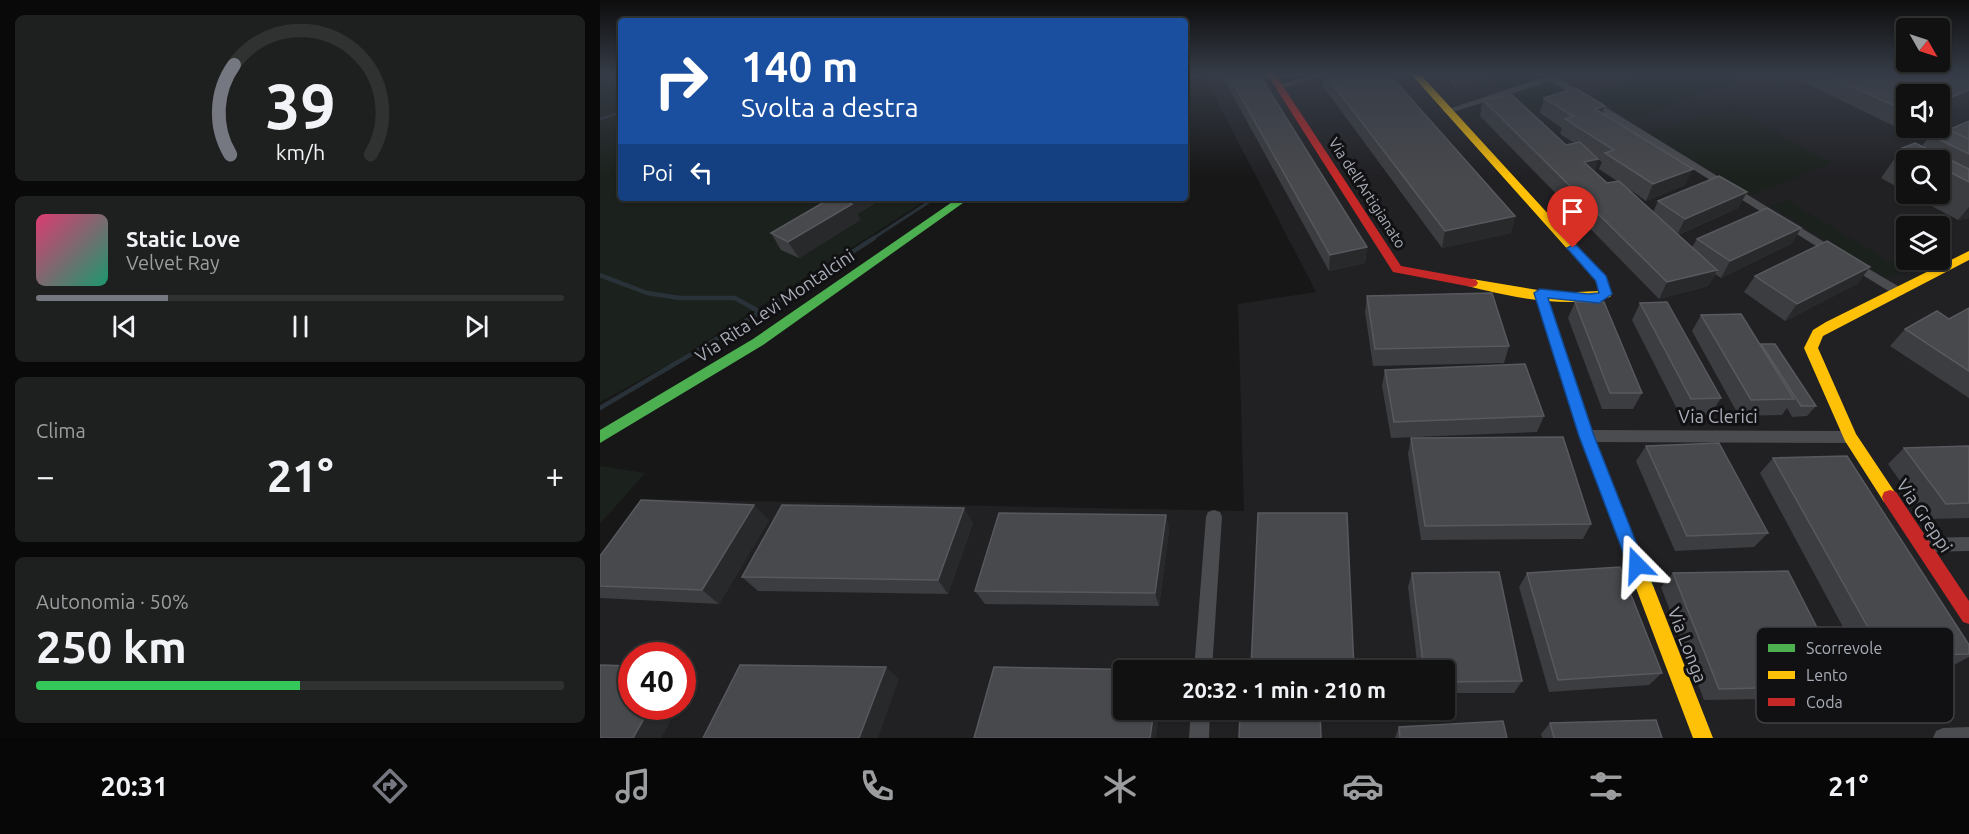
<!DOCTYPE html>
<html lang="it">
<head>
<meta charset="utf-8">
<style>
	:root { --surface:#111; --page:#1e1f1f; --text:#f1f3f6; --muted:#9c9d9f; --line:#303131; --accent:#757880 }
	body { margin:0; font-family:Ubuntu,sans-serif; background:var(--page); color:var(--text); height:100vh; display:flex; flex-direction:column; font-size:22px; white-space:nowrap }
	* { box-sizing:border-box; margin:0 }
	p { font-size:20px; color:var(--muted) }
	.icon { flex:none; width:33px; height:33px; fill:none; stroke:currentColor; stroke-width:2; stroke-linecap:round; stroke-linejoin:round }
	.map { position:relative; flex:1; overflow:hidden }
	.side { display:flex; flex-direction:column; gap:15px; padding:15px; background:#090909; width:600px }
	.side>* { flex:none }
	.banner { position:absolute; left:18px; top:18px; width:570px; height:183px; border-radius:6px; box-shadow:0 2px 4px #0004,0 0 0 2px var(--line); background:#1a4fa0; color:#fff; overflow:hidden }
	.needle { width:39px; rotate:129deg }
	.fabs { position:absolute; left:1296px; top:18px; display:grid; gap:12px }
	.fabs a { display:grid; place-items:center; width:54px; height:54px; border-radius:6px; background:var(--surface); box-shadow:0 2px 4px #0004,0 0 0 2px var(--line); font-size:30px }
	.speed { position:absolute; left:18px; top:642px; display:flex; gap:12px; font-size:30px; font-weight:700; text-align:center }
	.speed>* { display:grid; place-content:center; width:78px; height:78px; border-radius:50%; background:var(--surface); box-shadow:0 2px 4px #0004,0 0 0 2px var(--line); line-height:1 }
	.speed .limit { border:9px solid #d22; background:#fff; color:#111 }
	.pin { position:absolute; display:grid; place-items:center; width:51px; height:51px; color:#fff; margin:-62px -26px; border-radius:50% 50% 50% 0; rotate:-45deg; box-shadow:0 0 6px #0007 }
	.pin .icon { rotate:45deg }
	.me { position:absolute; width:66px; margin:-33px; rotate:339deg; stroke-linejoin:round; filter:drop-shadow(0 0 4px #0008) }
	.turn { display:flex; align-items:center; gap:21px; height:126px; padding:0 24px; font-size:27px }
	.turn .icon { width:78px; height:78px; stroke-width:2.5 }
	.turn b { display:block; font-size:42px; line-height:51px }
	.then { display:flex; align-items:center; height:57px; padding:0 24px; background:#0003; gap:12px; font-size:22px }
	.big { font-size:45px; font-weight:700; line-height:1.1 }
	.side .card { flex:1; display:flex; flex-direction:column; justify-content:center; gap:9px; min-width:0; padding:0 21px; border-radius:9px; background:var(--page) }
	.side .dial { align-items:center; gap:0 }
	.dial svg { height:156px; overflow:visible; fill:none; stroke:var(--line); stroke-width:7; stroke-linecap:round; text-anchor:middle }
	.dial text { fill:var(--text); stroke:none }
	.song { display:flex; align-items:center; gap:18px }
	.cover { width:72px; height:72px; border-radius:9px; background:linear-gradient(135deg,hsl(340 70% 55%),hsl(160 70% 35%)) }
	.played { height:6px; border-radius:3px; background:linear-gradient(90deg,var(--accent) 25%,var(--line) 25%) }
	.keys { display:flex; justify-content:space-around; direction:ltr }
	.heat { display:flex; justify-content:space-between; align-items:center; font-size:33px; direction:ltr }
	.charge { height:9px; border-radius:4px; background:linear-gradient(90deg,#34c759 50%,var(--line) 0) }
	.trip { position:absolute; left:513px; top:660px; width:342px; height:60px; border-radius:6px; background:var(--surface); box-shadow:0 2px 4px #0004,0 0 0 2px var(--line); font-weight:700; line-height:60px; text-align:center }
	.tabs { display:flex; height:96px; justify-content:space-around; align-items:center; background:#070707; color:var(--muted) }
	.tabs .icon { width:42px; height:42px }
	.tabs .active { color:var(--accent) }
	.tabs b { font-size:27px; color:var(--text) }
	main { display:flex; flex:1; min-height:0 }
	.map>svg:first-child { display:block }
	.built { fill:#212124; fill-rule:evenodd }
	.green { fill:#1b211c }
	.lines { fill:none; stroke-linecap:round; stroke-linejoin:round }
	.stream-far1 { stroke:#2a3239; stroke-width:3 }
	.stream { stroke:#2a3239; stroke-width:4.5 }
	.street { fill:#4b4c50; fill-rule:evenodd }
	.fast { fill:#4caf50; fill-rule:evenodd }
	.slow { fill:#ffc107; fill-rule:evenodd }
	.jam { fill:#c62828; fill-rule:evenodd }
	.wall { fill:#3c3d40; fill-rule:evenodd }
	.shaded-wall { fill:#28292a }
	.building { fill:#48494d; stroke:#57595e; stroke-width:1.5 }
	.route { fill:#1a73e8; stroke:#114b97; stroke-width:1.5 }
	.labels { text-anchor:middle; stroke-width:6; stroke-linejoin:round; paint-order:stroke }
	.far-street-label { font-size:15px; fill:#a8adb8; stroke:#111113 }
	.street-label { font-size:18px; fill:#a8adb8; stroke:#111113 }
	.key { fill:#111113; stroke:#3e4045; stroke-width:1.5 }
	.key-label { font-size:16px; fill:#a8adb8 }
</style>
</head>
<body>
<main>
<section class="side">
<div class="card dial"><svg viewBox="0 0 100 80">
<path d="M14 69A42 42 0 1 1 86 69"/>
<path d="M14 69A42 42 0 0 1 16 23" stroke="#757880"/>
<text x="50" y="56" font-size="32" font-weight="700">39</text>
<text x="50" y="72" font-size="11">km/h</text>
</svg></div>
<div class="card">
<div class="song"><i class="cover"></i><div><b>Static Love</b><p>Velvet Ray</p></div></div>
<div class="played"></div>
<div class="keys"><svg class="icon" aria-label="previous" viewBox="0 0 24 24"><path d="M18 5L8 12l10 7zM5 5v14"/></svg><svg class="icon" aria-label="pause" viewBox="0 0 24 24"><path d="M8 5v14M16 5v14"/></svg><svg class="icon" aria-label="next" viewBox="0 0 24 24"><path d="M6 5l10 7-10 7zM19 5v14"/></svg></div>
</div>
<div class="card"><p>Clima</p>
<div class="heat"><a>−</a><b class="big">21°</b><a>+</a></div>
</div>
<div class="card"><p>Autonomia · 50%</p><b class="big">250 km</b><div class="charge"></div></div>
</section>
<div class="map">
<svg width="1369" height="738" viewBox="0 0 1369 738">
	<rect width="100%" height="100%" fill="#171717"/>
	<path class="built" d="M 603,74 L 663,74 L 673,91 L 740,74 L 888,74 L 904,89 L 940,77 L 937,74 L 1369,74 L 1369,738 L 0,738 L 0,554 L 45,499 L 644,511 L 638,304 L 716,292 ZM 1306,94 L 1340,94 L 1340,128 L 1306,128 ZM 1306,160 L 1340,160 L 1340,194 L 1306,194 ZM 1306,226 L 1340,226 L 1340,260 L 1306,260 ZM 32,656 L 82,656 L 82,706 L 32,706 ZM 524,670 L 844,670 L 844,710 L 524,710 Z"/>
	<path class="green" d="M 0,74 L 21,74 L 21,198 L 329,198 L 74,362 L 0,402 Z
		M 888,74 L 937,74 L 940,78 L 904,89 Z
		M 1055,74 L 1128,74 L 1140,80 L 1030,119 L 991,95 Z
		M 950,84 L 971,96 L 928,110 L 925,108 L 867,118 L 865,114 L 908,101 L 903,98 Z
		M 1130,107 L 1232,163 L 1152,195 L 1047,133 Z
		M 1187,200 L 1305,271 L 1288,279 L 1171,206 Z
		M 0,466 L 45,473 L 0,524 Z"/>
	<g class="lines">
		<path class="stream-far1" d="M 0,119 L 21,112
			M 272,239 L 335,198"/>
		<path class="stream" d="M 0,275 L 47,293 L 80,298 L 135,298 L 160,312
			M 0,408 L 132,330 L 274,238"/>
		<path class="street" d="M 719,74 L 733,74 L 679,89 L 675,86 Z
			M 942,74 L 952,74 L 1242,253 L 1236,257 L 1232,256 L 951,81 L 850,113 L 842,111 L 945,77 Z
			M 1252,259 L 1303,289 L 1305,292 L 1303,295 L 1295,295 L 1248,266 L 1246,263 L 1248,260 Z
			M 987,430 L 1250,431 L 1255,433 L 1257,437 L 1255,441 L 1250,443 L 987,442 L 982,440 L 980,436 L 982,432 Z
			M 614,510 L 620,512 L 622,517 L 612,670 L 594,670 L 606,517 L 608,512 Z
			M 1369,537 L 1369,551 L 1322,552 L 1316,550 L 1314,545 L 1316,540 L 1322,538 Z
			M 591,710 L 610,710 L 609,738 L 589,738 Z
			M 1369,727 L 1369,738 L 1333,738 L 1336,731 L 1343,728 Z"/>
		<path class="fast" d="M 358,198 L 370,198 L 163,345 L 0,443 L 0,430 L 153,339 Z
			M 940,289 L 946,293 L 994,436 L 1054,588 L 1051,594 L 1045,596 L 1039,594 L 1036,588 L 980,436 L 934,293 Z"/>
		<path class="slow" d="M 811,74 L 820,74 L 1005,276 L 1012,294 L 1010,297 C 968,309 909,297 868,286 L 866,283 L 868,280 L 872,279 L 956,293 L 999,291 L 995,280 Z
			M 1369,251 L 1369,260 L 1223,336 L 1218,348 L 1256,434 L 1298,497 L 1296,502 L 1290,504 L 1284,502 L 1245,441 L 1204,348 L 1213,330 L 1226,322 Z
			M 1045,580 L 1051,582 L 1054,588 L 1113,738 L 1093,738 L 1036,588 L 1039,582 Z"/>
		<path class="jam" d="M 667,74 L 675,74 L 801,266 L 872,279 L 876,280 L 878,283 L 876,286 L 872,287 L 793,272 Z
			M 1290,490 L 1296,492 L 1369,601 L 1369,624 L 1363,622 L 1284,502 L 1282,497 L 1284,492 Z"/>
	</g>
	<path class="wall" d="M 621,74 L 659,74 L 767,247 L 765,263 L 729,271 Z
		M 722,74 L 789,74 L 915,216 L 911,233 L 842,248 L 722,85 Z
		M 842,74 L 883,74 L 881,85 L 856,89 Z
		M 1202,74 L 1369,74 L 1369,100 L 1340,113 L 1340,94 L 1306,94 L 1306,126 L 1300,129 L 1199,80 Z
		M 944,98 L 1002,114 L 1085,185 L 1046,201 L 1029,189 L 1053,212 L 1058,201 L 1147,192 L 1138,208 L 1078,235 L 1092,247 L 1097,239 L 1201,228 L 1191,244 L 1121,278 L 1115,274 L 1108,286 L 1059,299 L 880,116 L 883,100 L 966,145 L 974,143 L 960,134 L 962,128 L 940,113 ZM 998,159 L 1002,162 L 999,169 L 1017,181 L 1007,183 L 994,171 Z
		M 1369,121 L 1369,218 L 1358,220 L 1309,194 L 1340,194 L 1340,160 L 1306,160 L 1306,192 L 1281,178 L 1302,148 L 1322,146 L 1330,135 L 1348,130 Z
		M 231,198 L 284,198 L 257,214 L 260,220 L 199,258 L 181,250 L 171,233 Z
		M 1270,267 L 1257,284 L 1185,321 L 1144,292 L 1155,276 Z
		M 767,296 L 909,346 L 904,363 L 773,366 L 765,312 Z
		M 975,302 L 1042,393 L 1033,409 L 1002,409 L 968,318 Z
		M 1040,303 L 1121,398 L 1110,415 L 1080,415 L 1032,320 Z
		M 1369,308 L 1369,398 L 1290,346 L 1305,329 L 1349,319 Z
		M 1101,315 L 1160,345 L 1161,344 L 1216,406 L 1207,416 L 1192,417 L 1187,408 L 1182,415 L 1139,416 L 1092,331 Z
		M 785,370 L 944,416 L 937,432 L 791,438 L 782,386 Z
		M 811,438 L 991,524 L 983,539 L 821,540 L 808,454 Z
		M 1046,446 L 1168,533 L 1154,547 L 1075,551 L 1036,461 Z
		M 1369,446 L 1369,518 L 1327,519 L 1288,464 L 1304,448 Z
		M 1173,458 L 1369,645 L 1369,657 L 1352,666 L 1265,668 L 1160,473 Z
		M 566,515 L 569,530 L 559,606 L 385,604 L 375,591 Z
		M 169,520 L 119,604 L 0,598 L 0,556 Z
		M 373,523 L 348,594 L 158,591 L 142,577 Z
		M 812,573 L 922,681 L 914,693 L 844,693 L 844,670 L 818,670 L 808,587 Z
		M 927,573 L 1062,673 L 1049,685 L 949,692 L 919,587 Z
		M 1073,573 L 1247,686 L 1228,698 L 1104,700 L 1061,587 Z
		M 651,668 L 754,669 L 754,670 L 652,670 Z
		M 950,723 L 1062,738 L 942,738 L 941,734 Z
		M 799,727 L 907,738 L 795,738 Z"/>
	<path class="shaded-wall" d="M 858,74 L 883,74 L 881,85 L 856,89 Z
		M 1369,90 L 1369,100 L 1340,113 L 1340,102 Z
		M 1005,106 L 1000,122 L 995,109 Z
		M 1306,120 L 1306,126 L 1300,129 Z
		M 998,159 L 992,175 L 984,162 Z
		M 1093,169 L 1085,185 L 1046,201 L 1053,184 Z
		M 1147,192 L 1138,208 L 1077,235 L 1085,219 Z
		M 249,198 L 284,198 L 257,214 L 260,220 L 199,258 L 188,242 Z
		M 1369,207 L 1369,218 L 1358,220 Z
		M 915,216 L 911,233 L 842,248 L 845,231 Z
		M 1201,228 L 1191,244 L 1121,278 L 1130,261 Z
		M 767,247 L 765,263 L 729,271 L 730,255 Z
		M 1270,267 L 1257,284 L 1185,321 L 1197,304 Z
		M 1117,270 L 1108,286 L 1059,299 L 1067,282 Z
		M 154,505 L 169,520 L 119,604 L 102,590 Z
		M 364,508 L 373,523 L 348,594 L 338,580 Z
		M 566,515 L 569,530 L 559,606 L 555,593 Z
		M 286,667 L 299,679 L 278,738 L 259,738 Z
		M 82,673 L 93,679 L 82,699 Z
		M 51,706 L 79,706 L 61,738 L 33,738 Z
		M 554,710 L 560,710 L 556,738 L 550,738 Z"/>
	<path class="building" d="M 628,74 L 659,74 L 767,247 L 730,255 Z
		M 725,74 L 789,74 L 915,216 L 845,231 Z
		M 1225,74 L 1369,74 L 1369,90 L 1340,102 L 1340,94 L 1306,94 L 1306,111 Z
		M 975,88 L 1005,106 L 995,109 L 1093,169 L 1053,184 L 1005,153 L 1014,150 L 965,119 L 973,116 L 944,98 Z
		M 912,95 L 966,145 L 980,142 L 998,159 L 984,162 L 1007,183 L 1019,181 L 1117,270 L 1067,282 L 883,100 Z
		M 1369,121 L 1369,139 L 1348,130 Z
		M 1346,129 L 1369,139 L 1369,154 L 1330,135 Z
		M 1315,143 L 1369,169 L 1369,182 L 1340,167 L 1340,160 L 1326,160 L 1302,148 Z
		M 1119,176 L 1147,192 L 1085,219 L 1058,201 Z
		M 231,198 L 249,198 L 245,201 L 252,204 L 188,242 L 171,233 Z
		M 1167,208 L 1201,228 L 1130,261 L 1097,239 Z
		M 1227,241 L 1270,267 L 1197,304 L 1155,276 Z
		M 892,293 L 909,346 L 775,349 L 767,296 Z
		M 975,302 L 1004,302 L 1042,393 L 1010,393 Z
		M 1067,302 L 1121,398 L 1091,399 L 1040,303 Z
		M 1369,308 L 1369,371 L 1305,329 L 1337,311 L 1349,319 Z
		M 1141,314 L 1194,399 L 1151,400 L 1101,315 Z
		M 1161,344 L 1175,344 L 1216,406 L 1201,406 Z
		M 925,364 L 944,416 L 794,422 L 785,370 Z
		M 963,437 L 991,524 L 825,526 L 811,438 Z
		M 1119,443 L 1168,533 L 1087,536 L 1046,446 Z
		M 1369,446 L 1369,503 L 1346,504 L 1304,448 Z
		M 1247,456 L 1369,645 L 1369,654 L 1284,656 L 1173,458 Z
		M 41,500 L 154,505 L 102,590 L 0,586 L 0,556 Z
		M 182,505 L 364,508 L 338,580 L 142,577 Z
		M 399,513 L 566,515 L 555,593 L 375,591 Z
		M 658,513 L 747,513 L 754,669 L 651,668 Z
		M 1020,567 L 1062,673 L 958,680 L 927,573 Z
		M 1188,571 L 1247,686 L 1119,689 L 1073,573 Z
		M 899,572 L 922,681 L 844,682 L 844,670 L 824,670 L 812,573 Z
		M 0,665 L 32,666 L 32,706 L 51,706 L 33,738 L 0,738 Z
		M 140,665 L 286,667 L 259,738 L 103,738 Z
		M 394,667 L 559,670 L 524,670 L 524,710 L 554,710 L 550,738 L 374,738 Z
		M 720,712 L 721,738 L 639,738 L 640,713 Z
		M 1056,720 L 1062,738 L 954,738 L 950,723 Z
		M 903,721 L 907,738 L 800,738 L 799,727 Z"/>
	<linearGradient id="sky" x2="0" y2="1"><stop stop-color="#0d0d0d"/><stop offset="0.42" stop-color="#363c47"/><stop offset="1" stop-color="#363c47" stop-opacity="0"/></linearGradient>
	<rect width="1369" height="177" fill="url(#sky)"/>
	<path class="route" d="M 973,245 L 977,246 L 1006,276 L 1012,294 L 999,303 L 948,298 L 994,436 L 1045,565 L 1043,571 L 1037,573 L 1031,571 L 1028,565 L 979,436 L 934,293 L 940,289 L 988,294 L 999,293 L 996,281 L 967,248 Z"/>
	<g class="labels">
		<g class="far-street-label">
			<text transform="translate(767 193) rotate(57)" y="5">Via dell'Artigianato</text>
		</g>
		<g class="street-label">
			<text transform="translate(175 306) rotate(-34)" y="6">Via Rita Levi Montalcini</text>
			<text x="1118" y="423">Via Clerici</text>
			<text transform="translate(1324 516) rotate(56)" y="6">Via Greppi</text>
			<text transform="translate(1087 645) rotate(69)" y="6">Via Longa</text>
		</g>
	</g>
	<rect x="1156" y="627" width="198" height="96" rx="9" class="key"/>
	<rect x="1168" y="644" width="27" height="8" fill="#4caf50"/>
	<rect x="1168" y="671" width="27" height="8" fill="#ffc107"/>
	<rect x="1168" y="698" width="27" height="8" fill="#c62828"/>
	<g class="key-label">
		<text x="1206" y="654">Scorrevole</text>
		<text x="1206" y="681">Lento</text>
		<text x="1206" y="708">Coda</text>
	</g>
</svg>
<div class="fabs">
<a><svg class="needle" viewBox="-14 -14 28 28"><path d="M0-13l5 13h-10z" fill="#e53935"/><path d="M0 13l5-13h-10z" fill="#9c9d9f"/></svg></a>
<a><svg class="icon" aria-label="sound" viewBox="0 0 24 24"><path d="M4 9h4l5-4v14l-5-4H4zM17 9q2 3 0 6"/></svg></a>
<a><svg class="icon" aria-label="search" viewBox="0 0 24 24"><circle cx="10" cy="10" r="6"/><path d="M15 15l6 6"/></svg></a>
<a><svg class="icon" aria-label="layers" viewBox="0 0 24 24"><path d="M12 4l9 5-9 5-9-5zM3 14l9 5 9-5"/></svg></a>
</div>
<div class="speed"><div class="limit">40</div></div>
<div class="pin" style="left:973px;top:248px;background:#d93025"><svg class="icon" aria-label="arrive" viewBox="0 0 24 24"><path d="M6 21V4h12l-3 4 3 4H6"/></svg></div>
<svg class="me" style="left:1037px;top:565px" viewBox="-20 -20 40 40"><path d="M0-17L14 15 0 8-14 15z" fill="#1a73e8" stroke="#fff" stroke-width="4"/></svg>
<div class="trip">20:32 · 1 min · 210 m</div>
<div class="banner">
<div class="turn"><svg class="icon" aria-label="right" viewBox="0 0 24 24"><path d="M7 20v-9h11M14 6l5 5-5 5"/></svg><div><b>140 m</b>Svolta a destra</div></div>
<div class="then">Poi<svg class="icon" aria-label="left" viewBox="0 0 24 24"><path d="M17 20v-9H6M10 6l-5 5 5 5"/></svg></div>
</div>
</div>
</main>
<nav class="tabs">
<b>20:31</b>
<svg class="icon active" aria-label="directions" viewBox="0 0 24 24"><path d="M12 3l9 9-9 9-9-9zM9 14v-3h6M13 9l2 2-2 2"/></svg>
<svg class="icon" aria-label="music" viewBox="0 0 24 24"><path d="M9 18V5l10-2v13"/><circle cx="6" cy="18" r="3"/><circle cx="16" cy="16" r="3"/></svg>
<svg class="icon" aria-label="phone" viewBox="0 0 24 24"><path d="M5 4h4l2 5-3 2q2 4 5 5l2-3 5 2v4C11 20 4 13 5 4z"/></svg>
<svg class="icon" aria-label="climate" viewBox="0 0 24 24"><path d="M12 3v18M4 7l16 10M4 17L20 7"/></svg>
<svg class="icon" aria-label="car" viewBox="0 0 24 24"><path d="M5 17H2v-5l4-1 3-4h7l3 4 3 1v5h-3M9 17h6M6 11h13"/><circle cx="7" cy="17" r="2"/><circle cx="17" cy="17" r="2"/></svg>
<svg class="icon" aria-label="filters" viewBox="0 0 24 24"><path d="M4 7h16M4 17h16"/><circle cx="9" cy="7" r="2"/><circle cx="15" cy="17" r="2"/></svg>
<b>21°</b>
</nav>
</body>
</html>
